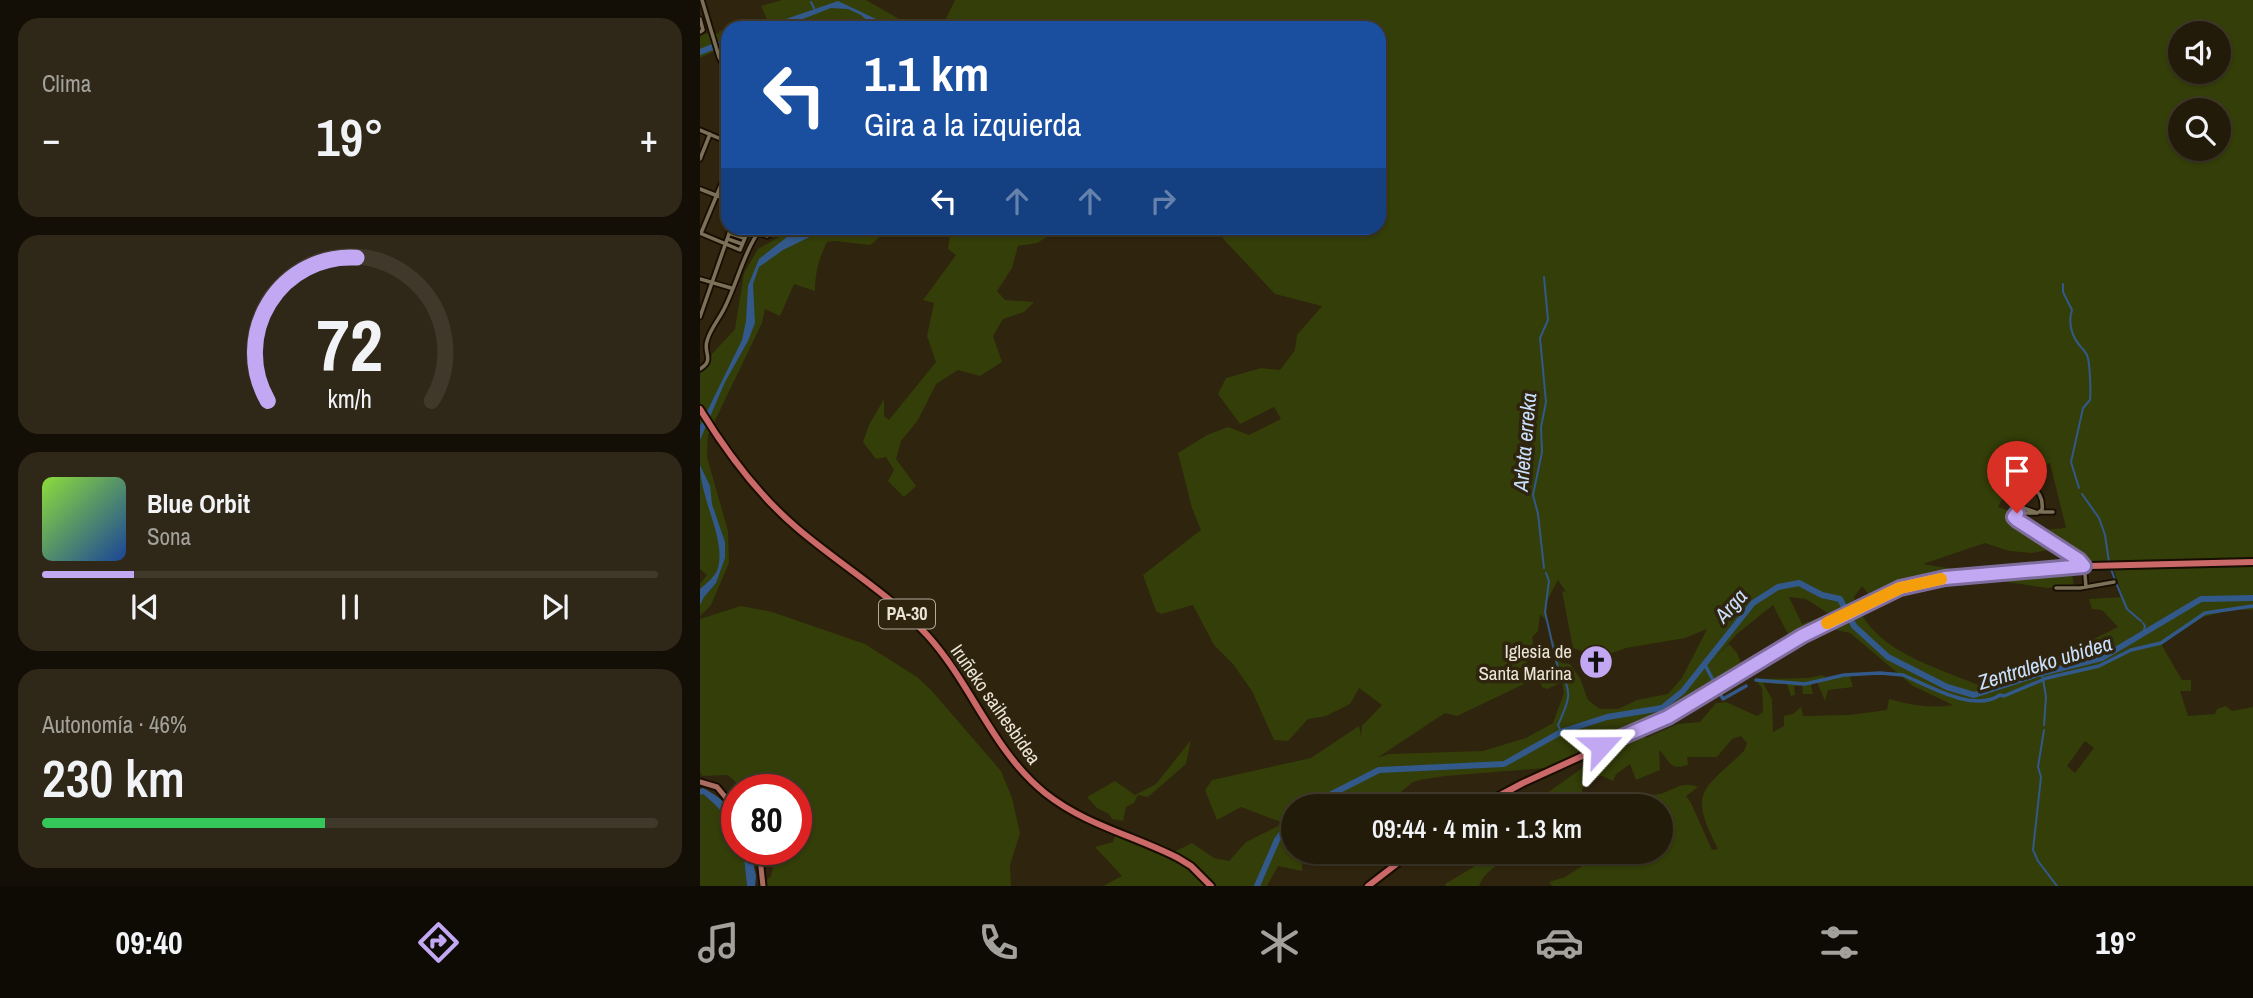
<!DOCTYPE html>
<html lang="es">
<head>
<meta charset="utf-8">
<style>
	:root { --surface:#231b0a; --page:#2f2818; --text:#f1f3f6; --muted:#a3a19c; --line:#40392b; --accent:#c2a8f3 }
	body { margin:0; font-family:"Archivo Narrow",sans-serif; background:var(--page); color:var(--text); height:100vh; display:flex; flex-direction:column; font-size:26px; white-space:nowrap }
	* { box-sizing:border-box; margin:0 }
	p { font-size:23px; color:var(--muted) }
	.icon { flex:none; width:38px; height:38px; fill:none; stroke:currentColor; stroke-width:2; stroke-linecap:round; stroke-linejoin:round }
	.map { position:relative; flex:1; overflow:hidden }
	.side { display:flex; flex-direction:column; gap:18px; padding:18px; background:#130f06; width:700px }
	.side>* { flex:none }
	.banner { position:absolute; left:21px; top:21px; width:665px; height:214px; border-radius:21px; box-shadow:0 2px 5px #0004,0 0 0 2px var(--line); background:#1a4fa0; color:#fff; overflow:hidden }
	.buttons { position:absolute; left:1468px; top:21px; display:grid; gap:14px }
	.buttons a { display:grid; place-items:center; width:63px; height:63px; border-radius:50%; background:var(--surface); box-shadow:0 2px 5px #0004,0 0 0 2px var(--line); font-size:35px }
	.speed { position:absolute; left:21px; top:774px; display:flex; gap:14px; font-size:35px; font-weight:700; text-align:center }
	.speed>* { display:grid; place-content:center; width:91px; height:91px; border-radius:50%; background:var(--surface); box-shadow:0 2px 5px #0004,0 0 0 2px var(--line); line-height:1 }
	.speed .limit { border:10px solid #d22; background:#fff; color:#111 }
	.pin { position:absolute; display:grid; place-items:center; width:60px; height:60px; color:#fff; margin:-72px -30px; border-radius:50% 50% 50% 0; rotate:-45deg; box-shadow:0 0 7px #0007 }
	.pin .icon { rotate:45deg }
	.me { position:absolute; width:77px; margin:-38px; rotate:66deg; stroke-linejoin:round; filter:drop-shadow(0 0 5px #0008) }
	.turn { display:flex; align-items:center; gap:24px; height:147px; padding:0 28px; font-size:32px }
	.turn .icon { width:91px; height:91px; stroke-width:2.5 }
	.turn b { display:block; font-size:49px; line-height:60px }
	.lanes { display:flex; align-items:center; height:66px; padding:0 28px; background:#0003; justify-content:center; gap:35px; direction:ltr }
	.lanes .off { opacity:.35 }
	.big { font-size:52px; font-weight:600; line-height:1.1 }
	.side .tile { flex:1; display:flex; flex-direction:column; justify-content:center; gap:10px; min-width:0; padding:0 24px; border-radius:21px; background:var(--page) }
	.side .dial { align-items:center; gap:0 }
	.dial svg { height:182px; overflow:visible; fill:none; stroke:var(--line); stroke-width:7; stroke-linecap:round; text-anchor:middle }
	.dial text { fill:var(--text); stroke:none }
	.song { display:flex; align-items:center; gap:21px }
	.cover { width:84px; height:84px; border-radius:10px; background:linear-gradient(135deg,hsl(90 70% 55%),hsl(220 70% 35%)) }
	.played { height:7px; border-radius:4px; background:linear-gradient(90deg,var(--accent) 15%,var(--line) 15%) }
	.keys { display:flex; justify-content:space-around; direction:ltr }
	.heat { display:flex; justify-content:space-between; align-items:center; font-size:38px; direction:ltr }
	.charge { height:10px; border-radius:5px; background:linear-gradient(90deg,#34c759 46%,var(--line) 0) }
	.trip { position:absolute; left:581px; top:794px; width:392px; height:70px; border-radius:35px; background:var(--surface); box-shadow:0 2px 5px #0004,0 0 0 2px var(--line); font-weight:600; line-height:70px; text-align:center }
	.menu { display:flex; height:112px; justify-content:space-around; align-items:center; background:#0e0b04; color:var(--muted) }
	.menu .icon { width:49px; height:49px }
	.menu .active { color:var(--accent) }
	.menu b { font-size:32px; color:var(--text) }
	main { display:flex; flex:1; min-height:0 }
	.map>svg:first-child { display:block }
	.green { fill:#343e08; fill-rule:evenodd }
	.water { fill:#32598a }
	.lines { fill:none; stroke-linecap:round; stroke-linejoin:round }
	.stream { stroke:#32598a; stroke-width:2 }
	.canal { stroke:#32598a; stroke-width:3.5 }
	.river { stroke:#32598a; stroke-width:6 }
	.minor-casing { stroke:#170d00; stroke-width:7 }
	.major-casing { stroke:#170d00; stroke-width:9 }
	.highway-casing { stroke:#170d00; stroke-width:10 }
	.minor { stroke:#7c7058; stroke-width:3.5 }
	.major { stroke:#ab6c62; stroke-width:5 }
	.highway { stroke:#cb6968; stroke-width:6 }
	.route-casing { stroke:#7e6d9e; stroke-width:18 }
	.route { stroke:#c2a8f3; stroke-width:12 }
	.slow { stroke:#f59e0b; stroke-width:12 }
	.labels { text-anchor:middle; stroke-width:7; stroke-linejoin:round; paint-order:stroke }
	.shield { fill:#2f240e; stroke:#b3aa9b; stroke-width:2 }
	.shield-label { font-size:18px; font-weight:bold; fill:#ece4d7 }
	.poi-label { font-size:19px; fill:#ece4d7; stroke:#2f240e; text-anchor:end }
	.street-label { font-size:19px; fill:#ece4d7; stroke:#2f240e }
	.water-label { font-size:21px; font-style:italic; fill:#c9e0fe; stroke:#2f240e }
</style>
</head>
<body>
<main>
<section class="side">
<div class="tile"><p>Clima</p>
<div class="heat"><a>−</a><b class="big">19°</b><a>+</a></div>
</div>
<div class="tile dial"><svg viewBox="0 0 100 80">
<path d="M14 69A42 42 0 1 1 86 69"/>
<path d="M14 69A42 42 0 0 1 53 6" stroke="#c2a8f3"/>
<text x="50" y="56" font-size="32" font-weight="700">72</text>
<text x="50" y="72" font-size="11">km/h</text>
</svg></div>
<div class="tile">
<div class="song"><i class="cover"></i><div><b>Blue Orbit</b><p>Sona</p></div></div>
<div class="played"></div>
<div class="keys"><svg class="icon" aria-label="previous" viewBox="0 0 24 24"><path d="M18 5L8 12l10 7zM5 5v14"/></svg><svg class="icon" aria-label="pause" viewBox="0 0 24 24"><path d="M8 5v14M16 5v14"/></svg><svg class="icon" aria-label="next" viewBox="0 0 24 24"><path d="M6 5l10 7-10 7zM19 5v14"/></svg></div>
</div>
<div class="tile"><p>Autonomía · 46%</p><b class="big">230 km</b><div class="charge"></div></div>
</section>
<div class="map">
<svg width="1553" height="886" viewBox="0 0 1553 886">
	<rect width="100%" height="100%" fill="#2f240e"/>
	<path class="green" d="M 82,0 L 166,0 L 208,24 L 242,27 L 255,0 L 1553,0 L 1553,610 L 1534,609 L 1503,617 L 1461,644 L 1482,680 L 1491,680 L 1491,691 L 1480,691 L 1488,716 L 1515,714 L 1517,709 L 1526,706 L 1532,711 L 1553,707 L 1553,886 L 852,886 L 849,882 L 865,877 L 901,854 L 961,852 L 961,807 L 943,806 L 948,794 C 968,799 976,778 998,787 L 986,796 L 991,803 L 1012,850 L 1018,849 C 988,791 1002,791 1044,751 L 1047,743 L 1041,736 L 1032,739 L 1017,757 L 987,757 L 988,765 C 968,771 971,761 959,750 L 960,770 L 936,780 L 930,764 L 916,774 L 913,781 L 902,776 L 890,777 L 883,786 L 879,807 L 833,807 L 850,791 L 895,759 L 895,753 L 940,729 L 946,738 L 978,724 L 1000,722 L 1016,703 L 1026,702 L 1057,716 L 1063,712 L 1062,688 L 1057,682 L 1061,679 L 1108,678 L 1122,675 L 1126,678 L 1149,673 L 1153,687 L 1128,690 L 1125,701 L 1117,682 L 1111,685 L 1113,694 L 1103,694 L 1102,686 L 1094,686 L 1095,695 L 1091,696 L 1087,684 L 1063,683 L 1072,699 L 1073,732 L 1084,726 L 1084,716 L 1093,714 L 1101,707 L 1103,716 L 1150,715 L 1187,710 L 1189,699 C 1211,705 1231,709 1253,705 L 1213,686 L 1150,633 L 1132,629 L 1130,620 L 1092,642 L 1073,605 L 1037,634 L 1015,658 L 1029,644 L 1037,653 L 1044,671 L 994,699 L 845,768 L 745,776 L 720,780 L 713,782 L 682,807 L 593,807 L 593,852 L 603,852 L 602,871 L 578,866 L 567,886 L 403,886 L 422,876 L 395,847 L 413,842 L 416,833 L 470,854 L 492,843 L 514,858 L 529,861 L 546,842 L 578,826 L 581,822 L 541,807 L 517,820 L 505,790 L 512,780 L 611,758 L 659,726 L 661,736 L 662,726 L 682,705 L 659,688 L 650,704 L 626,716 L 608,719 L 588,741 L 574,740 L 552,691 L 533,664 L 514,645 L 493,605 L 461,614 L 456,611 L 443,575 L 501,530 L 492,508 L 478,453 L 507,435 L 528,427 L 549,435 L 581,419 L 574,407 L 540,424 L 518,394 L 526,378 L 561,368 L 580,370 L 595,350 L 597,335 L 622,306 L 575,294 L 513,228 L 602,228 L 604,230 L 604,228 L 679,228 L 679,28 L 39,28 L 67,19 L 61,6 ZM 1480,33 L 1519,33 L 1519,72 L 1480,72 ZM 1480,110 L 1519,110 L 1519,149 L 1480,149 ZM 1350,463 L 1366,528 L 1341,530 L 1379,555 L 1384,563 L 1413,567 L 1423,597 L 1389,599 L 1392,609 L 1402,610 L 1418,627 L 1341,665 L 1278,685 C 1232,665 1171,651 1154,597 L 1162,586 L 1171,597 L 1196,587 L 1273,577 L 1347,588 L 1374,586 L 1371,567 C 1320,572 1273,574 1223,564 L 1285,543 L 1309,551 L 1332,553 L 1360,548 L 1317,520 L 1312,512 L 1298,507 C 1311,483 1325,473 1350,463 ZM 858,580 L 866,592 L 862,591 L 873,648 L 900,657 L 926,648 L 985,638 L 1007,629 L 982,678 L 968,694 L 937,700 L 918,709 L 900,709 L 888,700 L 880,678 L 870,664 L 861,663 L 853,639 L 855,663 L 848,669 L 812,680 L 820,668 L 835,655 L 832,637 L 838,631 L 840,614 L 846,620 L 847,601 ZM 1089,597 L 1106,599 L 1129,614 L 1102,624 ZM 838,677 L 842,687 L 847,689 L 862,682 L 864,693 L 853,723 L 826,738 L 783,751 L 689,754 L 677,758 L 745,713 L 757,716 L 824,684 L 824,681 ZM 1385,741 L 1394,748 L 1375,773 L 1367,766 Z
		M 28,30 L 28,56 L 21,56 L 19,49 L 0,58 L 0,35 L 10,33 L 19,34 L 19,31 Z
		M 95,228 L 191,228 L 170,245 L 135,241 L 127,242 C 119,258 115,273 115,291 L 94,284 L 80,316 L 65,309 L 62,323 L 8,435 L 7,457 L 28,531 L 29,563 L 11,605 L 0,616 L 0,584 L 7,575 L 0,569 L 0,371 L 9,364 L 12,354 L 35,329 L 44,273 L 58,249 Z
		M 251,228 L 362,228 L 337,243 L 318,246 L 312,268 L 297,291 L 305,300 L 334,302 L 324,312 L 303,319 L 293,336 L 302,362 L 280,376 L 258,370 L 236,384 L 218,420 L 201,441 L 196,459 L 216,486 L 204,497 L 188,481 L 194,470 L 186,457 L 176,459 L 163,442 L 169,425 L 184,399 L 184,416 L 189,420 L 236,362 L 227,336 L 234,303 L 223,300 L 256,255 L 248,249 Z
		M 41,606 L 72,612 L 165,644 L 217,677 L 231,690 L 301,771 L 312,798 L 320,833 L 310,865 L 311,886 L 63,886 L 63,883 L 71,876 L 77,849 L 96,849 L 96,789 L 43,789 L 28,775 L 2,776 L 0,772 L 0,619 Z
		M 491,740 L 486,764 L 448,797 L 438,795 L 434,803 L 426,807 L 423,821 L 412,819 L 409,814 L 397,808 L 387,797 L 415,781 L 435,795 L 456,784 Z
		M 3,794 C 22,810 37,823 37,849 L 43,849 L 47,886 L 0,886 L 0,795 Z
		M 789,852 L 818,852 C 804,862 786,868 779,886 L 746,886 L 745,884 L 772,868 Z"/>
	<path class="water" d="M 138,1 L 195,28 L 175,28 L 161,15 L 148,9 L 131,8 L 80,28 L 60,28 Z
		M 115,228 L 128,228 L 83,250 L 59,267 L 53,284 L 55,323 L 48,341 L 25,382 L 0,440 L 0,426 L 42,340 L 46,321 L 48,286 L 59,259 L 97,229 L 105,232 Z
		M 0,465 L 10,486 L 12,504 L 25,542 L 25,558 L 16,583 L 4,597 L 0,605 L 0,589 C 7,583 15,577 18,568 C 26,539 0,499 0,465 Z
		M 3,788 C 24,799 37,811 37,835 C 29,817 18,807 3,794 L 0,795 L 0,789 Z
		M 43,849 L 50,849 L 56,876 L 55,886 L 47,886 Z"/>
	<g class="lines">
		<path class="stream" d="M 111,2 L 114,8
			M 844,277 L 848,320 L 840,338 L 846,402 L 841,427 L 842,452 L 833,495 L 838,514 L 844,568
			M 1363,284 L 1363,292 L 1372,310 C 1368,323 1371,335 1380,346 C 1381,347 1386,353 1387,355 C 1390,362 1391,393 1390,400 L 1383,408 L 1371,462 L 1379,488
			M 1382,494 L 1399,518 L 1405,535 L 1409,562
			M 1411,569 L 1415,580
			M 846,573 L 849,581 L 845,612 L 858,668
			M 1417,585 L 1427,609 L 1441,621
			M 1443,634 L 1445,626 L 1443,623
			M 860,671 C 874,694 868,702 858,725 L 861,732
			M 1342,673 L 1346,697 L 1344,725
			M 1344,730 L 1338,767 L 1341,777 L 1333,850 L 1338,861 L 1357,886"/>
		<path class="canal" d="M 1004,663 L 1023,699 L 1046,686
			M 1056,680 L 1105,684 L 1144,675 L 1180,673 L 1203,675 C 1229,686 1274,713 1300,695 L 1304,696 L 1347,678 L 1399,666 L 1431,650 L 1461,643 L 1505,613 L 1553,606"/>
		<path class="river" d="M 0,52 L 28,41
			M 606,807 L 679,770 L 804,764 L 861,732 L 907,717 L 962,708 L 983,691 L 1053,603 L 1078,587 L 1099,583 L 1122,595 L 1140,599 L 1154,626 L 1188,657 L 1247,687 L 1274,695 L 1338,674 L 1402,658 L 1501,599 L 1553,598
			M 557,886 L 577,840 L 593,817"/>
		<g class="minor-casing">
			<path id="minor" d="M 2,0 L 19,57 L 28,75
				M 0,19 L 3,30 L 0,32
				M 0,130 L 28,142
				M 0,159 L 10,134
				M 0,189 L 28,200
				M 34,228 L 47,232
				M 0,233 L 40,250 L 49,228
				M 1,233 L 28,168
				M 29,233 L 44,238
				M 57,233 L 67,236 L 83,228
				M 28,239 L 42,244
				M 0,279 L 31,288
				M 0,317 L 31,228
				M 0,369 C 15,360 3,353 7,341 C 10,329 20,318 25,307 C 38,280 44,252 61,228
				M 1333,488 C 1341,493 1343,501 1342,510 L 1337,513
				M 1321,507 L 1335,512
				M 1341,512 L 1353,512
				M 1337,513 L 1319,513 L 1314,517 L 1335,533 L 1384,563 L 1386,587
				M 1357,572 L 1383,570
				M 1356,588 L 1380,588 L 1414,582"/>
		</g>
		<g class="major-casing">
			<path id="major" d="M 0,782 L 17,787 L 37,811
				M 59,849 L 63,886"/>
		</g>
		<g class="highway-casing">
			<path id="highway" d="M 0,409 C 27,453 57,494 97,528 C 140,565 189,593 228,636 C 272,685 293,751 345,793 C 385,825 433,835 478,858 L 491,866 L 511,886
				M 778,807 L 823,783 L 968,717 L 1102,636 L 1200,588 L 1245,578 L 1389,566 L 1553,562
				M 668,886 L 712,852"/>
		</g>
		<use href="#minor" class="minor"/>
		<use href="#major" class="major"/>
		<use href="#highway" class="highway"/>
	</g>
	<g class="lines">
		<g class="route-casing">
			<path id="route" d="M 901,746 L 968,717 L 1102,636 L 1200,588 L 1245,578 L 1384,566 L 1379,560 L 1317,520 L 1314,517 L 1317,513"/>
		</g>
		<use href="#route" class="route"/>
		<path class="slow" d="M 1127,623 L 1200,588 L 1241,579"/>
	</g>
	<defs>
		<g id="church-disc" transform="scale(1.75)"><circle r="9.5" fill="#c2a8f3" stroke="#2f240e"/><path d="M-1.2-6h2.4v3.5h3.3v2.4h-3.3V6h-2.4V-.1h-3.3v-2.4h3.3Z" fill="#111"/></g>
	</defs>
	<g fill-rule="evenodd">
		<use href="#church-disc" x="896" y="662"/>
	</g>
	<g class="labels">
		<rect class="shield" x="179" y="599.5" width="56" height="29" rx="5"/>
		<g class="shield-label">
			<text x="207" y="620">PA-30</text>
		</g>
		<g class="poi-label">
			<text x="872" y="658">Iglesia de<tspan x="872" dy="22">Santa Marina</tspan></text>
		</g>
		<g class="street-label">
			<text transform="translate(296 704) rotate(55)" y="7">Iruñeko saihesbidea</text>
		</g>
		<g class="water-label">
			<text transform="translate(825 442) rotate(-85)" y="7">Arleta erreka</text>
			<text transform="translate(1031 606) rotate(-48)" y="7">Arga</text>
			<text transform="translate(1345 663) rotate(-17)" y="7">Zentraleko ubidea</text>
		</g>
	</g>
</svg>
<div class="buttons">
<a><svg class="icon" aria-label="sound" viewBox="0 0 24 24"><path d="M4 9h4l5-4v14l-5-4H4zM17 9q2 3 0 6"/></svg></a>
<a><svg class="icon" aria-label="search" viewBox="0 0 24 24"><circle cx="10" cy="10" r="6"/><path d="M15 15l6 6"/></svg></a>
</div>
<div class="speed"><div class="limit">80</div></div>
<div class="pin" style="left:1317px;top:513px;background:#d93025"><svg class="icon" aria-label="arrive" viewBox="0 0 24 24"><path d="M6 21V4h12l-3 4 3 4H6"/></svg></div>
<svg class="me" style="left:901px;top:746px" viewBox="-20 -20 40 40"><path d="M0-17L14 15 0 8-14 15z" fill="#c2a8f3" stroke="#fff" stroke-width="4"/></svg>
<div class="trip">09:44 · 4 min · 1.3 km</div>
<div class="banner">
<div class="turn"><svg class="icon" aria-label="left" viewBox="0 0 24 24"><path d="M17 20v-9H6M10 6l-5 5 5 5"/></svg><div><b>1.1 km</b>Gira a la izquierda</div></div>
<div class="lanes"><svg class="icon" aria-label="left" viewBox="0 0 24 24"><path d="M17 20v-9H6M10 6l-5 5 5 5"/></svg><svg class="icon off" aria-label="ahead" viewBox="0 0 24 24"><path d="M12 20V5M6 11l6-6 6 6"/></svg><svg class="icon off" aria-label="ahead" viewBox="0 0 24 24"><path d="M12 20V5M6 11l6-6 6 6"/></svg><svg class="icon off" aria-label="right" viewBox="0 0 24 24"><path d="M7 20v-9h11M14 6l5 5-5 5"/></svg></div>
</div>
</div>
</main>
<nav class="menu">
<b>09:40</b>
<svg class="icon active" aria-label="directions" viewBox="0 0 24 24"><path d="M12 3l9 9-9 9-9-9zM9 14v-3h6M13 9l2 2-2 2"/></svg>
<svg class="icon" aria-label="music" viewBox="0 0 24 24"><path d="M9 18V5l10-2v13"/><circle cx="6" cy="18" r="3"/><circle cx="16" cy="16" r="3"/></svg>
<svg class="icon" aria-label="phone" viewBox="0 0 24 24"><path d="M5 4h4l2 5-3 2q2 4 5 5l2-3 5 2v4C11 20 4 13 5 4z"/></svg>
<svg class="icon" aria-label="climate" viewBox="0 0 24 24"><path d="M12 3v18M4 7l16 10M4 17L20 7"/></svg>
<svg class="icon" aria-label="car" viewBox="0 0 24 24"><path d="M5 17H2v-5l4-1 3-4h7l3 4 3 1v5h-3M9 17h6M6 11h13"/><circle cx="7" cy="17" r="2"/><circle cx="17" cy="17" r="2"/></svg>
<svg class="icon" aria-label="filters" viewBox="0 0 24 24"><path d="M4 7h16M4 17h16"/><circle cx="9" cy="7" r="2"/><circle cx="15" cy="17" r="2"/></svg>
<b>19°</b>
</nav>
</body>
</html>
